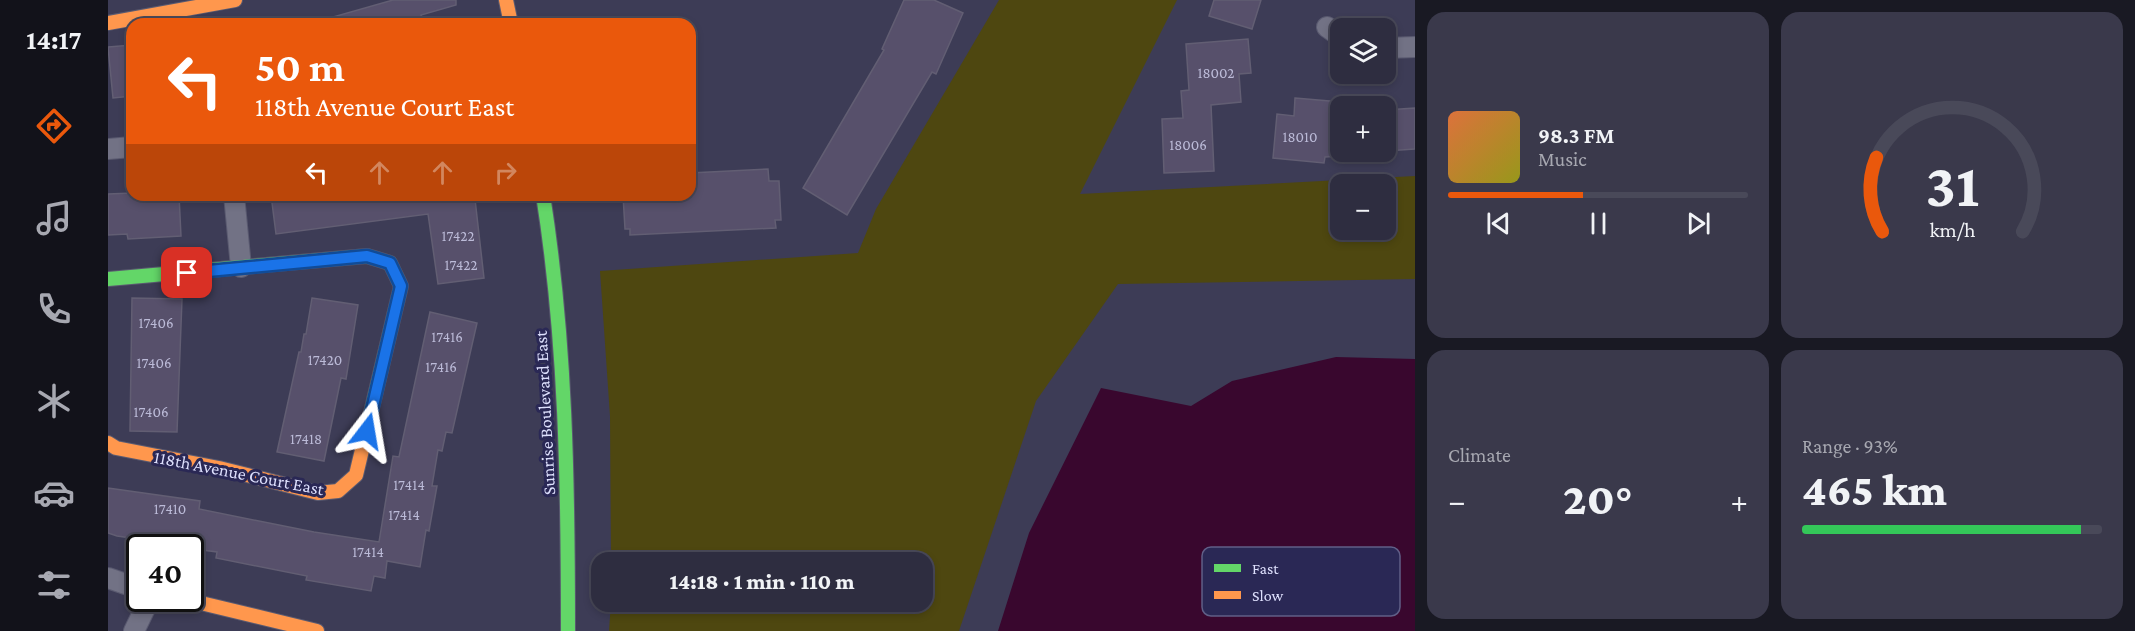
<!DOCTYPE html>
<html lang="en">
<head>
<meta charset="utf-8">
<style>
	:root { --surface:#2e2d40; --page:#3a394b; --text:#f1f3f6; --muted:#a7a8b1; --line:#494959; --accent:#ea580c }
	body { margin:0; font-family:"Crimson Pro",serif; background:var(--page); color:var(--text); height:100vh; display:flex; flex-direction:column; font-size:22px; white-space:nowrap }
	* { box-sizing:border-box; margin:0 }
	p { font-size:20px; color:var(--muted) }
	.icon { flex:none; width:33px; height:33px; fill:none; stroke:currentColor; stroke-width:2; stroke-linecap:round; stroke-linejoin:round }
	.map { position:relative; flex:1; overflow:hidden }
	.drawer { display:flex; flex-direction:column; gap:12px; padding:12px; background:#191923; width:720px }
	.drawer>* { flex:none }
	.hud { position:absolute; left:18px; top:18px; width:570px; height:183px; border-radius:18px; box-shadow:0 3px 9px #0003,0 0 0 2px var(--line); background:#ea580c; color:#fff; overflow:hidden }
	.fabs { position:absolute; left:1222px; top:18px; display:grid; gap:12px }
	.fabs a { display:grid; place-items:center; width:66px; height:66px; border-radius:12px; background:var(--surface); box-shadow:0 3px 9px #0003,0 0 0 2px var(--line); font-size:30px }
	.speed { position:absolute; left:18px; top:534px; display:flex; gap:12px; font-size:30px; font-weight:700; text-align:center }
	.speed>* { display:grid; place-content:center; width:78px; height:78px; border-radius:50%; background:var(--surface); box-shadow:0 3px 9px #0003,0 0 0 2px var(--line); line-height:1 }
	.speed .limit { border:3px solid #111; border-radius:9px; background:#fff; color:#111 }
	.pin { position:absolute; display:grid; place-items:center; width:51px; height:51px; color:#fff; margin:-26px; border-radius:12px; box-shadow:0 3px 9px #0006 }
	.me { position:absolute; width:66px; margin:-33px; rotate:14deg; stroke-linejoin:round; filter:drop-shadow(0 0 4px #0008) }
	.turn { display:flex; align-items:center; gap:21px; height:126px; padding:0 30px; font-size:27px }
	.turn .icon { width:78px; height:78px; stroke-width:2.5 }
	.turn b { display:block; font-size:42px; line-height:51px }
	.lanes { display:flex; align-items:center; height:57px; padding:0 30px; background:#0003; justify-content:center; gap:30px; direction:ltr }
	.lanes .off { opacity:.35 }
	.big { font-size:45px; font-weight:800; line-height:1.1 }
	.drawer .tile { flex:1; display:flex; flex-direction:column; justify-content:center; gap:9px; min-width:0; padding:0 21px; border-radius:18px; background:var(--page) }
	.drawer .dial { align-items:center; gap:0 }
	.dial svg { height:156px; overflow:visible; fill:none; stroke:var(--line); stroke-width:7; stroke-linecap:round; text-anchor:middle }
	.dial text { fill:var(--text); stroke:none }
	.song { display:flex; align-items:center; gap:18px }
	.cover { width:72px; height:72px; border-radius:9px; background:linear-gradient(135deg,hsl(20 70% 55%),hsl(60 70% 35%)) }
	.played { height:6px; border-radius:3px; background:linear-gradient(90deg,var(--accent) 45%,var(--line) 45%) }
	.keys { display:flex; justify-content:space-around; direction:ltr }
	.heat { display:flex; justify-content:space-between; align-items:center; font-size:33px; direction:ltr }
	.charge { height:9px; border-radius:4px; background:linear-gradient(90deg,#34c759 93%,var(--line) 0) }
	.drawer .tiles { flex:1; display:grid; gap:12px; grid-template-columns:repeat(2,1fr) }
	.trip { position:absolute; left:483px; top:552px; width:342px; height:60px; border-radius:18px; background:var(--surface); box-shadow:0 3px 9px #0003,0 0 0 2px var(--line); font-weight:800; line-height:60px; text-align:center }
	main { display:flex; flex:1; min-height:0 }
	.dock { display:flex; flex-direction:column; width:108px; justify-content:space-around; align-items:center; background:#12121a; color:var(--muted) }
	.dock .icon { width:42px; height:42px }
	.dock .selected { color:var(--accent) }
	.dock b { font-size:27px; color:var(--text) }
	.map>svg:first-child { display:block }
	.green { fill:#4e4710; fill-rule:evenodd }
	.water { fill:#39072e }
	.building { fill:#57506b; stroke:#625e73; stroke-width:1.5 }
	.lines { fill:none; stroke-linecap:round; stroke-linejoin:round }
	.street-casing { stroke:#5a5a70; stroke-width:22 }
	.fast-casing { stroke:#5a5a70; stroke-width:16 }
	.slow-casing { stroke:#5a5a70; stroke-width:16 }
	.street { stroke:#727285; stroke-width:20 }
	.fast { stroke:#63d668; stroke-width:14 }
	.slow { stroke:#ff974d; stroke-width:14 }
	.route-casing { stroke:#114b97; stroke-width:15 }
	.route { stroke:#1a73e8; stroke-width:10 }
	.labels { text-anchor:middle; stroke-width:6; stroke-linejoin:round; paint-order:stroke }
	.number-label { font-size:15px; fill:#bcbbd8 }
	.street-label { font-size:18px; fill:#dddffc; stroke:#2a2855 }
	.key { fill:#2a2855; stroke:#605f87; stroke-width:1.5 }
	.key-label { font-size:16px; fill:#dddffc }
</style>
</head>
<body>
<main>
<nav class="dock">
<b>14:17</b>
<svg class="icon selected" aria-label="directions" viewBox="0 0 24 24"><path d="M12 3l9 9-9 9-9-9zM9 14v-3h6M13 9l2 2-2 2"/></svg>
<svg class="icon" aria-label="music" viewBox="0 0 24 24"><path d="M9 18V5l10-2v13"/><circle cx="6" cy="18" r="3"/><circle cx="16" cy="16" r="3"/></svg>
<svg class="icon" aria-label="phone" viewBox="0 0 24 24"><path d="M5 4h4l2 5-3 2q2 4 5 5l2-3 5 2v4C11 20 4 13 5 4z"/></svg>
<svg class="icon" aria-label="climate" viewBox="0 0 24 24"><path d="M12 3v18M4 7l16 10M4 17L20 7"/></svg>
<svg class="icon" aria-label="car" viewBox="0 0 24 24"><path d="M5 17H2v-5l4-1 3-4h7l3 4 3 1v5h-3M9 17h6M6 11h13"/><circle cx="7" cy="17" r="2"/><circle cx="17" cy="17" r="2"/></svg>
<svg class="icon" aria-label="filters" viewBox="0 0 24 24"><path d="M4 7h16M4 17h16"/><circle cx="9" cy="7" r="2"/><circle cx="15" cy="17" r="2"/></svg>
</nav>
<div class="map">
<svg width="1307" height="631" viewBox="0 0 1307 631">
	<rect width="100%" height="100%" fill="#3d3c56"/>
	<path class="green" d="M 891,0 L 1069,0 L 972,194 L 1307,176 L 1307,279 L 1010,284 L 928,401 L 851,631 L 501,631 L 503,602 L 814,602 L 814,562 L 503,562 L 502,416 L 492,271 L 750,253 L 768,209 ZM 1233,184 L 1278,184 L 1278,230 L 1233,230 Z"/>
	<path class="water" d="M 1228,357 L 1307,359 L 1307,631 L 890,631 L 921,533 L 993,388 L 1083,406 L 1124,381 Z"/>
	<path class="building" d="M 285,0 L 348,0 L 348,5 L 313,15 L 315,24 L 219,24 L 218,19 Z
		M 796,0 L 826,0 L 855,13 L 828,74 L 824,72 L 739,215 L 695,188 L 776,50 L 774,49 Z
		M 1106,0 L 1153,0 L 1144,29 L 1101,16 Z
		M 1140,39 L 1143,73 L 1131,74 L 1133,102 L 1103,105 L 1106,171 L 1056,173 L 1054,119 L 1075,118 L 1073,91 L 1081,90 L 1078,44 Z
		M 24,45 L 24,96 L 5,98 L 0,47 Z
		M 1187,98 L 1233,102 L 1233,156 L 1217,157 L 1216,163 L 1165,158 L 1169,114 L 1186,116 Z
		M 1307,108 L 1307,149 L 1278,151 L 1278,110 Z
		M 660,169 L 661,181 L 671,181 L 673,220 L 667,220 L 668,228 L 522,235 L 522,229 L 517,229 L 515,195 L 582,195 L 582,173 Z
		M 24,193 L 24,195 L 71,195 L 73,236 L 20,239 L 19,234 L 0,235 L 0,194 Z
		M 163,195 L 350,195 L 351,201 L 367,199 L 376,278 L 330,284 L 320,214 L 168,234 Z
		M 24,298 L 74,299 L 69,432 L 22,431 Z
		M 204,298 L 250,305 L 238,379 L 233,378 L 216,461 L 169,452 L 191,352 L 193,352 L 196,334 L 198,334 Z
		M 322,312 L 369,323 L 344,433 L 338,432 L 334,451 L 330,450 L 324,486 L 329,486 L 321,531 L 318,530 L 312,567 L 279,561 L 277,578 L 266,576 L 263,591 L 198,580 L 199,576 L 108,558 L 109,552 L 64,546 L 64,544 L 9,536 L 0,533 L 0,488 L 92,501 L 91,509 L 206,532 L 271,542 L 285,456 L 291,457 Z"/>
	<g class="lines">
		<g class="street-casing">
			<path id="street" d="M 1219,27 L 1233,37
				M 1278,48 L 1307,47
				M 0,149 L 24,147
				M 126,195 L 133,267
				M 0,578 L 32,589
				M 26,631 L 42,598"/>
		</g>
		<g class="fast-casing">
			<path id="fast" d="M 435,195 C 458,340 460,485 460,631
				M 0,279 L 259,256 L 282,263 L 293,286 L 260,425"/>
		</g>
		<g class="slow-casing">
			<path id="slow" d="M 398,0 L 403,24
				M 0,23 L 127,0
				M 0,443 L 8,448 L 111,468 L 210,493 L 230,491 L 248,475 L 260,425
				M 72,598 L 209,631"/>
		</g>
		<use href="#street" class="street"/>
		<use href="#fast" class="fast"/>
		<use href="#slow" class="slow"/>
	</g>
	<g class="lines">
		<g class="route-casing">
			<path id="route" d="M 79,273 L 259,256 L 282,263 L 293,286 L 259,431"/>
		</g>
		<use href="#route" class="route"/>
	</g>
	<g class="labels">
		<g class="number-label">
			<text x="1108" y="78">18002</text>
			<text x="1192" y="142">18010</text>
			<text x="1080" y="150">18006</text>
			<text x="350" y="241">17422</text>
			<text x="353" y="270">17422</text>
			<text x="48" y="328">17406</text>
			<text x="339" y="342">17416</text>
			<text x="217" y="365">17420</text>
			<text x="46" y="368">17406</text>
			<text x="333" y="372">17416</text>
			<text x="43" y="417">17406</text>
			<text x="198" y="444">17418</text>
			<text x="301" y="490">17414</text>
			<text x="62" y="514">17410</text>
			<text x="296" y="520">17414</text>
			<text x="260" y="557">17414</text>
		</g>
		<g class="street-label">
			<text transform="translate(437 413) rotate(-93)" y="6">Sunrise Boulevard East</text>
			<text transform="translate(131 473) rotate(11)" y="6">118th Avenue Court East</text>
		</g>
	</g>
	<rect x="1094" y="547" width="198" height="69" rx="9" class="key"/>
	<rect x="1106" y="564" width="27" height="8" fill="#63d668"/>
	<rect x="1106" y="591" width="27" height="8" fill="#ff974d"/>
	<g class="key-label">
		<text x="1144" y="574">Fast</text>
		<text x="1144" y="601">Slow</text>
	</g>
</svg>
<div class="fabs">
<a><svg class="icon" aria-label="layers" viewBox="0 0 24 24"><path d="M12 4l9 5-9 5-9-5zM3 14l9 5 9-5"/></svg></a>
<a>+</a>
<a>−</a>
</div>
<div class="speed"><div class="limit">40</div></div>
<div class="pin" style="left:79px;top:273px;background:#d93025"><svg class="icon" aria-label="arrive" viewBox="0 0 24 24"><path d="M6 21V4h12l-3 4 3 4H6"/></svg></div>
<svg class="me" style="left:259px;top:431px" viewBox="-20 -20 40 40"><path d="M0-17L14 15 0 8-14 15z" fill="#1a73e8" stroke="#fff" stroke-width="4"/></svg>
<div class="trip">14:18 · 1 min · 110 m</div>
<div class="hud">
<div class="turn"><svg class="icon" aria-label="left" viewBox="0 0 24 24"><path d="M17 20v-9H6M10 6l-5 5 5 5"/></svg><div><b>50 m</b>118th Avenue Court East</div></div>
<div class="lanes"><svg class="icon" aria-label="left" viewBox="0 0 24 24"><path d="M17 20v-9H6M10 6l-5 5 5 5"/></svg><svg class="icon off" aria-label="ahead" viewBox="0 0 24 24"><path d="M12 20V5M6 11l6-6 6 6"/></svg><svg class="icon off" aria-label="ahead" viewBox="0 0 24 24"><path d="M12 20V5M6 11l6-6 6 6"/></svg><svg class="icon off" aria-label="right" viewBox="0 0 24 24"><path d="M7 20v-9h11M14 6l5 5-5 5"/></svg></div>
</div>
</div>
<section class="drawer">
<div class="tiles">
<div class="tile">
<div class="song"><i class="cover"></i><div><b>98.3 FM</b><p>Music</p></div></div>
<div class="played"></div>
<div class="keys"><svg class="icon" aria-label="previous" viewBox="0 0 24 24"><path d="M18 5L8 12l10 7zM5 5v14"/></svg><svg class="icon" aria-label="pause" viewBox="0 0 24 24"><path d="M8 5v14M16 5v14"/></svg><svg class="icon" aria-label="next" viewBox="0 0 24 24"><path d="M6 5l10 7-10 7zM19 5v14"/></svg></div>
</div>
<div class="tile dial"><svg viewBox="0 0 100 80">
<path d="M14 69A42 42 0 1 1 86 69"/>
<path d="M14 69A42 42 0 0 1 11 31" stroke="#ea580c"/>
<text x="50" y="56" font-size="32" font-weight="700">31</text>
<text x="50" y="72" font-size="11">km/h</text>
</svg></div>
<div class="tile"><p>Climate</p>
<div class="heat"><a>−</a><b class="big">20°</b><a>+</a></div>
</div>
<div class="tile"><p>Range · 93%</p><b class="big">465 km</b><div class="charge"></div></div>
</div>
</section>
</main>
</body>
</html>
